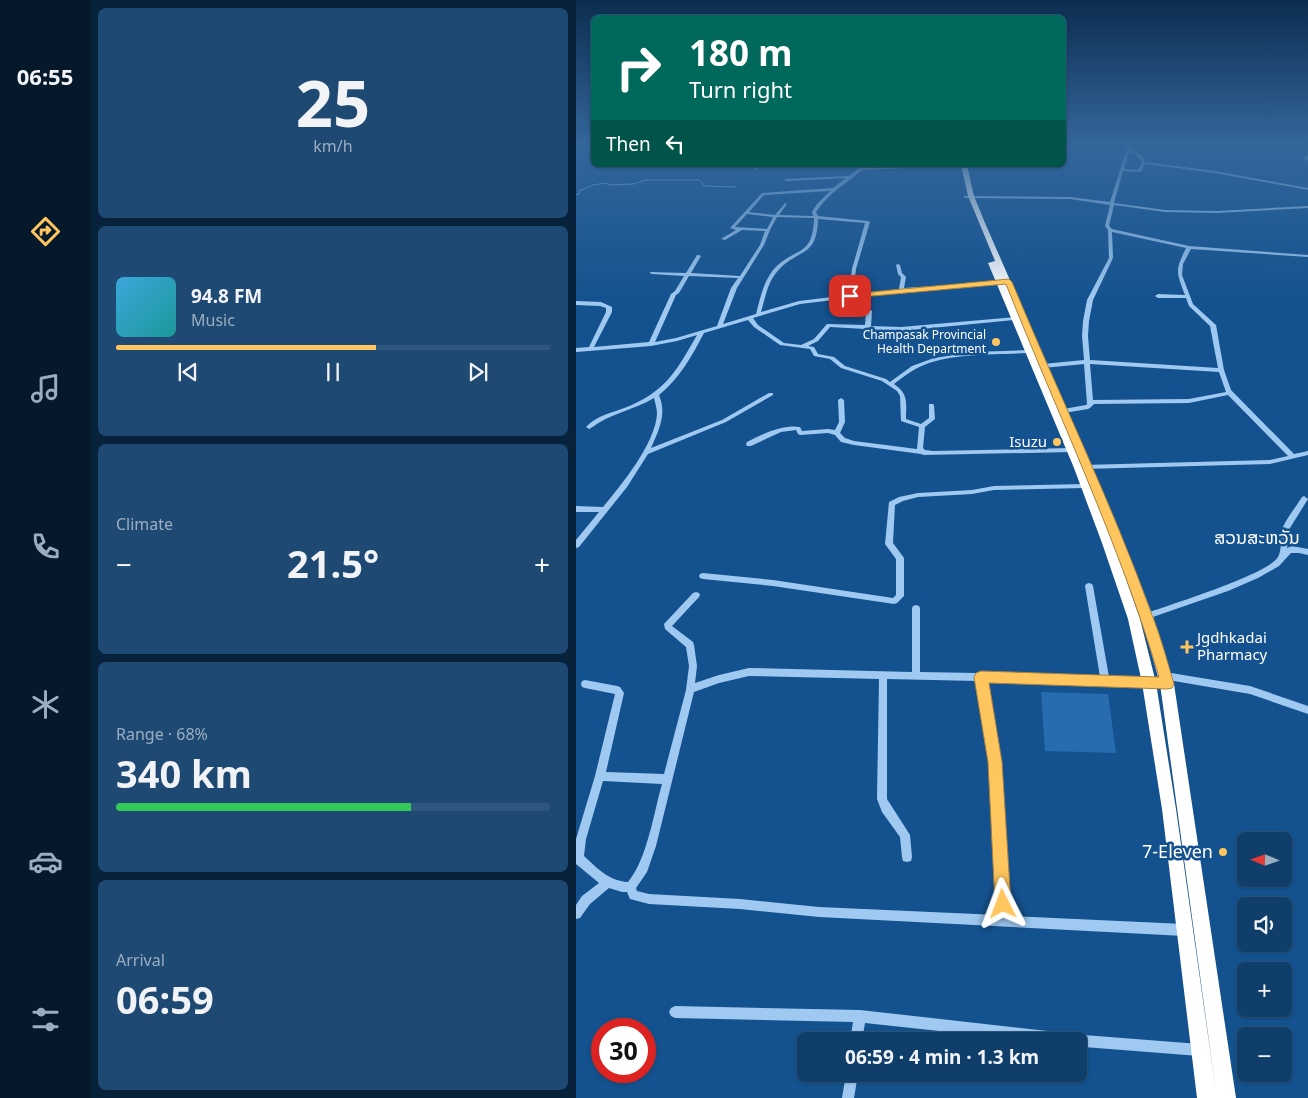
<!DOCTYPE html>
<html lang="en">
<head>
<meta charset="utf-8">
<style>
	:root { --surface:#0f3e6b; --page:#1d4973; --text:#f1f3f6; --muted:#9baec1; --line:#2f577e; --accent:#ffc65f }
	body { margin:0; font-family:"Noto Sans","Noto Sans Lao",sans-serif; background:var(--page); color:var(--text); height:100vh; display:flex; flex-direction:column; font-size:19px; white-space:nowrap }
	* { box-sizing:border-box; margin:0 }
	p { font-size:16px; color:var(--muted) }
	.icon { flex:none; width:28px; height:28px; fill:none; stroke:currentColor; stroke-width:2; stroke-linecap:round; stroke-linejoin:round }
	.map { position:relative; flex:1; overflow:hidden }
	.details { display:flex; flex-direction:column; gap:8px; padding:8px; background:#08223b; width:486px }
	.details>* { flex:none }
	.top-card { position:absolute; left:15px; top:15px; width:475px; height:152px; border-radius:8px; box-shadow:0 1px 4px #0004,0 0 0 1px var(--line); background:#00695c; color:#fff; overflow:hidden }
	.needle { width:32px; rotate:272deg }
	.fabs { position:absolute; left:661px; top:832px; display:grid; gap:10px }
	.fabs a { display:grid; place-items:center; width:55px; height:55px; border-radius:8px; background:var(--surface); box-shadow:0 1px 4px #0004,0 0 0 1px var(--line); font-size:25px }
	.speed { position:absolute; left:15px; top:1018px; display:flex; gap:10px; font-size:25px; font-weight:700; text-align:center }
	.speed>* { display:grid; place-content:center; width:65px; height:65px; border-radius:50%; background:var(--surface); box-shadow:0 1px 4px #0004,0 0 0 1px var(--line); line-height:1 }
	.speed .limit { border:8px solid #d22; background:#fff; color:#111 }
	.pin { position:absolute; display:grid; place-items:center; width:42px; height:42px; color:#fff; margin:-21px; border-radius:10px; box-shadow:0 2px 8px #0006 }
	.me { position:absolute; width:55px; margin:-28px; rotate:357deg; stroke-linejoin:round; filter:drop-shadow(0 0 4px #0008) }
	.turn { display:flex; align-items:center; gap:18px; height:105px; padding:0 15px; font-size:22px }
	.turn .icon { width:65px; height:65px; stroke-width:2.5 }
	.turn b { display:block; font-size:35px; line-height:42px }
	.then { display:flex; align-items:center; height:48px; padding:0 15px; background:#0003; gap:10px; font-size:19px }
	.big { font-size:38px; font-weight:700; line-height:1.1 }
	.details .card { flex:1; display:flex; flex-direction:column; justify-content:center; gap:8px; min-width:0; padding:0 18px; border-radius:8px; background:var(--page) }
	.details .dial { align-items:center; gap:0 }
	.dial b { font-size:65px; line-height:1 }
	.song { display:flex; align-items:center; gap:15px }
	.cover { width:60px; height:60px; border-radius:8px; background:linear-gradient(135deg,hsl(200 70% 55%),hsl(180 70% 35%)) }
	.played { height:5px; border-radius:2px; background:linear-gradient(90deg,var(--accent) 60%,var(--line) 60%) }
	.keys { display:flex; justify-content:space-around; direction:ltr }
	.heat { display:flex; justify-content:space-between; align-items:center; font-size:28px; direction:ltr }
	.charge { height:8px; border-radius:4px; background:linear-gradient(90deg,#34c759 68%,var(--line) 0) }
	.trip { position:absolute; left:221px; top:1032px; width:290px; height:50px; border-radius:8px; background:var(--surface); box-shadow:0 1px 4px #0004,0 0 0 1px var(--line); font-weight:700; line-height:50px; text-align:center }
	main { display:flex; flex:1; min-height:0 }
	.tabs { display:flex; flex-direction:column; width:90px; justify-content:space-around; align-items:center; background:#06192b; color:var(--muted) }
	.tabs .icon { width:35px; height:35px }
	.tabs .active { color:var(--accent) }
	.tabs b { font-size:22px; color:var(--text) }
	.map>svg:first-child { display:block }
	.green { fill:#266cae }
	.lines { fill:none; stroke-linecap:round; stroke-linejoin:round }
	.stream { stroke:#91c5f4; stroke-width:1 }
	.minor { fill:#9fc9f1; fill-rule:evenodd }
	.highway { fill:#fff; fill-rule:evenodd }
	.route { fill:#ffc65f; stroke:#a6813e }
	.poi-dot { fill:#ffc65f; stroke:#14528f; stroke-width:2 }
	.labels { text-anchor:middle; stroke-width:5; stroke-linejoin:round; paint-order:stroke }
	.far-poi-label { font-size:12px; fill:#fff; stroke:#14528f; text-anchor:end }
	.poi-label { font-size:15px; fill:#fff; stroke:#14528f; text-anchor:end }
	.quarter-label { font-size:18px; fill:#fff; stroke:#14528f }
	.near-poi-label { font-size:18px; fill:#fff; stroke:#14528f; text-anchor:end }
</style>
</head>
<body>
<main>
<nav class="tabs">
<b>06:55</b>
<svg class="icon active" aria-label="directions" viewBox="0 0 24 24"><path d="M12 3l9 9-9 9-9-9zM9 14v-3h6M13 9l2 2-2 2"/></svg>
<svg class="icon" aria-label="music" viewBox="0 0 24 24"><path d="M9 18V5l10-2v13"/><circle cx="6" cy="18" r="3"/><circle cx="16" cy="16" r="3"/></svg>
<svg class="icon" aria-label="phone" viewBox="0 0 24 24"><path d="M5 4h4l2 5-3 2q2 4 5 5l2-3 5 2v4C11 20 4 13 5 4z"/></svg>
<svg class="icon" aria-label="climate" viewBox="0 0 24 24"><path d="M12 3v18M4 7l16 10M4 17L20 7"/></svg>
<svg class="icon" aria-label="car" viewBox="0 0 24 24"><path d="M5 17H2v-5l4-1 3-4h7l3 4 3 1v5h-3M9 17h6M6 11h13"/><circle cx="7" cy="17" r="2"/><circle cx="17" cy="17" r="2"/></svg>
<svg class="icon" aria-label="filters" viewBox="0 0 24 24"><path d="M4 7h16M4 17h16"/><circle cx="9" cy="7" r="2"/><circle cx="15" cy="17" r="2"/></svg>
</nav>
<section class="details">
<div class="card dial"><b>25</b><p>km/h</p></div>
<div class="card">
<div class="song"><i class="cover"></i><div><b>94.8 FM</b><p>Music</p></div></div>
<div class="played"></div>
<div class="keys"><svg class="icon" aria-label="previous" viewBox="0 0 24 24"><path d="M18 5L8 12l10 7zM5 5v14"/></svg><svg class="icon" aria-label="pause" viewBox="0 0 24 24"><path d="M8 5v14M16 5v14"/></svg><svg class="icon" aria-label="next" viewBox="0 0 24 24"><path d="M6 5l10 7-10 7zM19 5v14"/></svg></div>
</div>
<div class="card"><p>Climate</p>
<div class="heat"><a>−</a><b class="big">21.5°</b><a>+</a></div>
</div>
<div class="card"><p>Range · 68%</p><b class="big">340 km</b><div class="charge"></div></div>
<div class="card"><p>Arrival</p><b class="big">06:59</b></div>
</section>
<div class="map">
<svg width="732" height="1098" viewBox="0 0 732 1098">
	<rect width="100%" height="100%" fill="#14528f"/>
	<path class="green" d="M 465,692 L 532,694 L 540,753 L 469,751 Z"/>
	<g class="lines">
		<path class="stream" d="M 0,195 L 4,193 L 3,191 L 17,185 L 30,183 L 33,185 L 57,184 L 70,180 L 123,180 L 129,186 L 160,187"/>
		<path class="minor" d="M 552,145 L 556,145 L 554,150 L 565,154 L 569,162 L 639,171 L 732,188 L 732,190 L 639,173 L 569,164 L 565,172 L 547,171 L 538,203 L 589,210 L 641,211 L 732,206 L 732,208 L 641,213 L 589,212 L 538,205 L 533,226 L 536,229 L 613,246 L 732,255 L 732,257 L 615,249 L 607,264 L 606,275 L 617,304 L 640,325 L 648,370 L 655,390 L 718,454 L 732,451 L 732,455 L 694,464 L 507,469 L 504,467 L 507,465 L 694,460 L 712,456 L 652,395 L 613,403 L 518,404 L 514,408 L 512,409 L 482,414 L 479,412 L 482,410 L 510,405 L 511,404 L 508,364 L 467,368 L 464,366 L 467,364 L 508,360 L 506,336 L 507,321 L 511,300 L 533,258 L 532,230 L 529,226 L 534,205 L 494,199 L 389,198 L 387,197 L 389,196 L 494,197 L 534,202 ZM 553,152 L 562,156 L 566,163 L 562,170 L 548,169 ZM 536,232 L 610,248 C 599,271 600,271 609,295 L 582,294 L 579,296 L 582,298 L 610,298 L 613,306 L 634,326 L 642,368 L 514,360 L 512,336 L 513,321 L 517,300 L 537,258 ZM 514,364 L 643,372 L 650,392 L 613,399 L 517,400 Z
			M 700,145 L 704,145 L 703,148 L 701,148 Z
			M 732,155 L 732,161 L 726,158 Z
			M 180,165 L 188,165 L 182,167 L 180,170 L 178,170 Z
			M 287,165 L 291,165 L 288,168 L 383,165 L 381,166 L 286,170 C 270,184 252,193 240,212 L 242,216 L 292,221 L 294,222 L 280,269 L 277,295 L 323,289 L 325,277 L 322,274 L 320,265 L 322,264 L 324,265 L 326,273 L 330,277 L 328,288 L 431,281 L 433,282 L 433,283 L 325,292 L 224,304 L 177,318 L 182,325 L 208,343 L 225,345 L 238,339 L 251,324 L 289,325 L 290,311 L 293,309 L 296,311 L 295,326 L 325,327 L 440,317 L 440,319 L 438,320 L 325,331 L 254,327 L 242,341 L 232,346 L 238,347 L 242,354 L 258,357 L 269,366 L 310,379 L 314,382 L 336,366 L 358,358 L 398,352 L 454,350 L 455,351 L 452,353 C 420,355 377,353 348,365 C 337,369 327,377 318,384 C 333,394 330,403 330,419 L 345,424 L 353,418 L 353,404 L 357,404 L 358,405 L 359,419 L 349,427 L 347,448 L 349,450 L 357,451 L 494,448 L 496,448 L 497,450 L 496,452 L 348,455 L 345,454 L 278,445 L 265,442 L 259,435 L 252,433 L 224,435 L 222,434 L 220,430 L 205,432 L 175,446 L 171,446 L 170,444 L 171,442 C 187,434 206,424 224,427 L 226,431 L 252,429 L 259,430 L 263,422 L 262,400 L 265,398 L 268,400 L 269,422 L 264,433 L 269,438 L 278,441 L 341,449 L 343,427 L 325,421 L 324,396 L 321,391 L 306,381 L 265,368 L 254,359 L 238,356 L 234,349 L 204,345 L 178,327 L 172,320 L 128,333 C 116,356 103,379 83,395 C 91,414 83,430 75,448 L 146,420 L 193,393 L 197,393 L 197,395 L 150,422 L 72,454 L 51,487 L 3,547 L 0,548 L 0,540 L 23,512 L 0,512 L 0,506 L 27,507 C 46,484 79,444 81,414 C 81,408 79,403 78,398 C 58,410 33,414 15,428 L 13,429 L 10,427 C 21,415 36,413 51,407 C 90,391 101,370 121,335 L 101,341 L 75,346 L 0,352 L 0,348 L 13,347 L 30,312 L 30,308 L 24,306 L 0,305 L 0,301 L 25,302 L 36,307 L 36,312 L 18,347 L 73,342 L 95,294 L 99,291 L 108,276 L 76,274 L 74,273 L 74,272 L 110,273 L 121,255 L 123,255 L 125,256 L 115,273 L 164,276 L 184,245 L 189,231 L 166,230 L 149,240 L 145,239 L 160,230 L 154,228 L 186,193 L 257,188 L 270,178 L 210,181 L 208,180 L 210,179 L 273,176 ZM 254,191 L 241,204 L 236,212 L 237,216 L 203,215 L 211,204 L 209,203 L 199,215 L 173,212 L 188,195 ZM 171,214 L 197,217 L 191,229 L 159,227 ZM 201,217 L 238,218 C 237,259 218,246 197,270 C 187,283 184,299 180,314 L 147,324 L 161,288 L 188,245 L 194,230 ZM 242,219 L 289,223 L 276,269 L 272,295 L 223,301 L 185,312 C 189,299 191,284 200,273 C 221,247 241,260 242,219 ZM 113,276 L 162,278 L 155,288 L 141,326 L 100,338 L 79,342 L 100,295 L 103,293 Z
			M 509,484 L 512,486 L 509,488 L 418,490 L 396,494 L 342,497 L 327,501 L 319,505 L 317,543 L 328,558 L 328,596 L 321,603 L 318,604 L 197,586 L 127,579 L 124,578 L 123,576 L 124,574 L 127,573 L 197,580 L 317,598 L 320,595 L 320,559 L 309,544 L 313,502 L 323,497 L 342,493 L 396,490 L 418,486 Z
			M 728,496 L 732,499 L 714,528 L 711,548 L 716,546 L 732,549 L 732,555 L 723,553 L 715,553 L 703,566 L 682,578 L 652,591 L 571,619 L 568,618 L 567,616 L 568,614 C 592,605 691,575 702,557 C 707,549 703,535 707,527 C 712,516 720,507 726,497 Z
			M 513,583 L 516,584 L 517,586 L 533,677 L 590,680 L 586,679 L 585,676 L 586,673 L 589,672 L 674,686 L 732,706 L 732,714 L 674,694 L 592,680 L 594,681 L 595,684 L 594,687 L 591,688 L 462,682 L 410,681 L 424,762 L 433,916 L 608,924 L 612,926 L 614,930 L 612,934 L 608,936 L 243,917 L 164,909 L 73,904 L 54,899 L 51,892 L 46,892 L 33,888 L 14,904 L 4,918 L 0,919 L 0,905 L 6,896 L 23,883 L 0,864 L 0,839 L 19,776 L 39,694 L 9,688 L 6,687 L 5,684 L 6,681 L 9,680 L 41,686 L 44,687 L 48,693 L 30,772 L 88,774 L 110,690 L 113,666 L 110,647 L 89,629 L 88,624 L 117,593 L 120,592 L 123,593 L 124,595 L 123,597 L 96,626 L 117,642 L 118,645 L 121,666 L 119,683 L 143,675 L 173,668 L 336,672 L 336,608 L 337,606 L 340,605 L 343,606 L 344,608 L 344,672 L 462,674 L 524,677 L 509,586 L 510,584 ZM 173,676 L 303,679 L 301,799 L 306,812 L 324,837 L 326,857 L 327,861 L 331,862 L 335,861 L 336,857 L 334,835 L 311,799 L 311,679 L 401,681 L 414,762 L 422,915 L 243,907 L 164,899 L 73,894 L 61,891 L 60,888 L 71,872 L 80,846 L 118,692 L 143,683 ZM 27,781 L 86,784 C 78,812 71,860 52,882 C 33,881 21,868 8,856 L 10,839 Z
			M 99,1006 L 284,1010 L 508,1035 L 623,1044 L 627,1046 L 629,1050 L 627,1054 L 623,1056 L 508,1047 L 502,1046 L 502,1041 L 456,1041 L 289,1023 L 286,1041 L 274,1041 L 277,1022 L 99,1018 L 95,1016 L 93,1012 L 95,1008 Z
			M 270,1074 L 282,1074 L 278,1098 L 266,1098 Z"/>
		<path class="highway" d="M 385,165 L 391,165 L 398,196 L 409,223 L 539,520 L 577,616 L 598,684 L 660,1098 L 621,1098 L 586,809 L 566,683 L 552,619 L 526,543 L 498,468 L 412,263 L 419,261 L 422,268 L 392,196 ZM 541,553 L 565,616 L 584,684 L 640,1092 L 600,809 L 580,683 L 564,619 Z"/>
	</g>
	<linearGradient id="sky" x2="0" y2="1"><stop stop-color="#0b2d4f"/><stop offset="0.48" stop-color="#34669b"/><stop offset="1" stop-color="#34669b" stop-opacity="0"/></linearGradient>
	<rect width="732" height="299" fill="url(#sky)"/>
	<path class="route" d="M 433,279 L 436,282 C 482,393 535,501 576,615 C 585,637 591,661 598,684 L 596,688 L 591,689 L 413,683 L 426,762 L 435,904 L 433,910 L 427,913 L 421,910 L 419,904 L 412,762 L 398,677 L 400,673 L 405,671 L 583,677 C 543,542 482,415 430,284 L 274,298 L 270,296 L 274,294 Z"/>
	<g class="poi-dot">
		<circle cx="420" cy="342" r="5"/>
		<circle cx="481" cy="442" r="5"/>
		<path d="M608.5 639.5h5v5h5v5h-5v5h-5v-5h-5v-5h5z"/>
		<circle cx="647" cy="852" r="5"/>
	</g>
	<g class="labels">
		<g class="far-poi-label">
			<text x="410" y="339">Champasak Provincial<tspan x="410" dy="14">Health Department</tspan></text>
		</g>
		<g class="poi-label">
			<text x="471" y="447">Isuzu</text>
			<text x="621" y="643" text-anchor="start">Jgdhkadai<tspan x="621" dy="17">Pharmacy</tspan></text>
		</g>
		<g class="quarter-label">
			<text x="681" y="544">ສວນສະຫວັນ</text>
		</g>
		<g class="near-poi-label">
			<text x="637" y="858">7-Eleven</text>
		</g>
	</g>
</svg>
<div class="fabs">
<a><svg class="needle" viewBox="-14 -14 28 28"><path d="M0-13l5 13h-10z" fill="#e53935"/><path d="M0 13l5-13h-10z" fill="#9baec1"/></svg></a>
<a><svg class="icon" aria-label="sound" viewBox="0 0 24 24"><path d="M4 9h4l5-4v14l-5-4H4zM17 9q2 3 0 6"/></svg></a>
<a>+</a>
<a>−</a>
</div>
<div class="speed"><div class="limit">30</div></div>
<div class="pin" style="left:274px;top:296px;background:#d93025"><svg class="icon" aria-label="arrive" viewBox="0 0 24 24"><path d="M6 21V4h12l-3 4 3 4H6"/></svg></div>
<svg class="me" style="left:427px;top:904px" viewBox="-20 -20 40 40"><path d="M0-17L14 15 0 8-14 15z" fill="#ffc65f" stroke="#fff" stroke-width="4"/></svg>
<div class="trip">06:59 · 4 min · 1.3 km</div>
<div class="top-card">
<div class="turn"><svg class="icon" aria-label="right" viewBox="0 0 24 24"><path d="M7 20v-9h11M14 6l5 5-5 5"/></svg><div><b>180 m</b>Turn right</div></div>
<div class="then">Then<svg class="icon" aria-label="left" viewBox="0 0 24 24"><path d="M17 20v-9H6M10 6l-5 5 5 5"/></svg></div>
</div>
</div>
</main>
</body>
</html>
